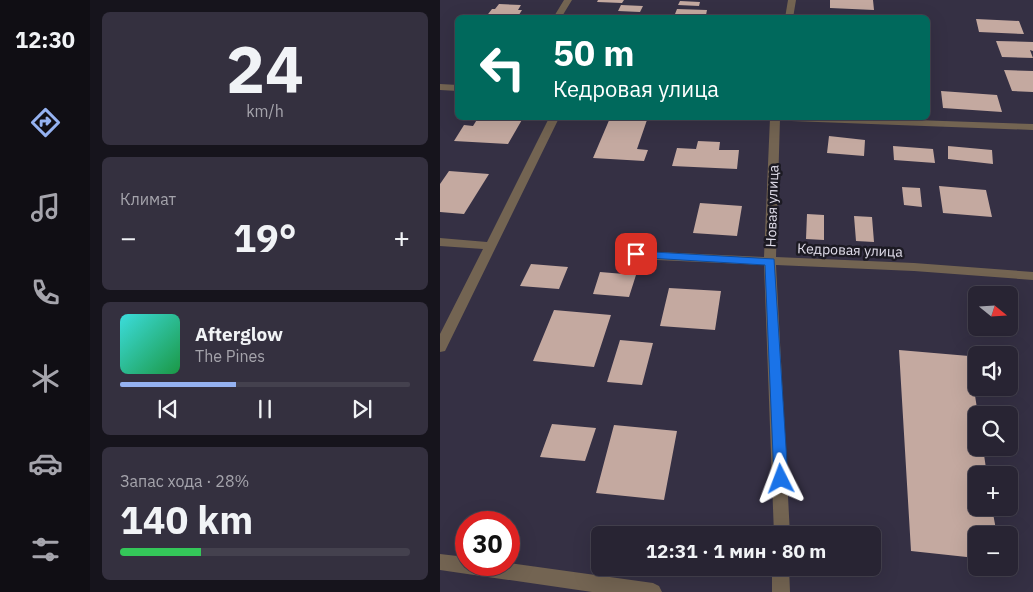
<!DOCTYPE html>
<html lang="ru">
<head>
<meta charset="utf-8">
<style>
	:root { --surface:#282433; --page:#34303f; --text:#f1f3f6; --muted:#a5a4ac; --line:#44414e; --accent:#95b2f1 }
	body { margin:0; font-family:"IBM Plex Sans",sans-serif; background:var(--page); color:var(--text); height:100vh; display:flex; flex-direction:column; font-size:19px; white-space:nowrap }
	* { box-sizing:border-box; margin:0 }
	p { font-size:16px; color:var(--muted) }
	.icon { flex:none; width:28px; height:28px; fill:none; stroke:currentColor; stroke-width:2; stroke-linecap:round; stroke-linejoin:round }
	.map { position:relative; flex:1; overflow:hidden }
	.sheet { display:flex; flex-direction:column; gap:12px; padding:12px; background:#16141c; width:350px }
	.sheet>* { flex:none }
	.guide { position:absolute; left:15px; top:15px; width:475px; height:105px; border-radius:8px; box-shadow:0 5px 20px #0002,0 0 0 1px var(--line); background:#00695c; color:#fff; overflow:hidden }
	.needle { width:32px; rotate:108deg }
	.fabs { position:absolute; left:528px; top:286px; display:grid; gap:10px }
	.fabs a { display:grid; place-items:center; width:50px; height:50px; border-radius:8px; background:var(--surface); box-shadow:0 5px 20px #0002,0 0 0 1px var(--line); font-size:25px }
	.speed { position:absolute; left:15px; top:511px; display:flex; gap:10px; font-size:25px; font-weight:700; text-align:center }
	.speed>* { display:grid; place-content:center; width:65px; height:65px; border-radius:50%; background:var(--surface); box-shadow:0 5px 20px #0002,0 0 0 1px var(--line); line-height:1 }
	.speed .limit { border:8px solid #d22; background:#fff; color:#111 }
	.pin { position:absolute; display:grid; place-items:center; width:42px; height:42px; color:#fff; margin:-21px; border-radius:10px; box-shadow:0 2px 8px #0006 }
	.me { position:absolute; width:55px; margin:-28px; rotate:357deg; stroke-linejoin:round; filter:drop-shadow(0 0 4px #0008) }
	.turn { display:flex; align-items:center; gap:18px; height:105px; padding:0 15px; font-size:22px }
	.turn .icon { width:65px; height:65px; stroke-width:2.5 }
	.turn b { display:block; font-size:35px; line-height:42px }
	.big { font-size:38px; font-weight:800; line-height:1.1 }
	.sheet .tile { flex:1; display:flex; flex-direction:column; justify-content:center; gap:8px; min-width:0; padding:0 18px; border-radius:8px; background:var(--page) }
	.sheet .dial { align-items:center; gap:0 }
	.dial b { font-size:65px; line-height:1 }
	.song { display:flex; align-items:center; gap:15px }
	.cover { width:60px; height:60px; border-radius:8px; background:linear-gradient(135deg,hsl(180 70% 55%),hsl(140 70% 35%)) }
	.played { height:5px; border-radius:2px; background:linear-gradient(90deg,var(--accent) 40%,var(--line) 40%) }
	.keys { display:flex; justify-content:space-around; direction:ltr }
	.heat { display:flex; justify-content:space-between; align-items:center; font-size:28px; direction:ltr }
	.charge { height:8px; border-radius:4px; background:linear-gradient(90deg,#34c759 28%,var(--line) 0) }
	.trip { position:absolute; left:151px; top:526px; width:290px; height:50px; border-radius:8px; background:var(--surface); box-shadow:0 5px 20px #0002,0 0 0 1px var(--line); font-weight:800; line-height:50px; text-align:center }
	main { display:flex; flex:1; min-height:0 }
	.tabs { display:flex; flex-direction:column; width:90px; justify-content:space-around; align-items:center; background:#100e14; color:var(--muted) }
	.tabs .icon { width:35px; height:35px }
	.tabs .active { color:var(--accent) }
	.tabs b { font-size:22px; color:var(--text) }
	.map>svg:first-child { display:block }
	.building { fill:#c4a9a0 }
	.lines { fill:none; stroke-linecap:round; stroke-linejoin:round }
	.minor { fill:#736452; fill-rule:evenodd }
	.route { fill:#1a73e8; stroke:#114b97 }
	.labels { text-anchor:middle; stroke-width:5; stroke-linejoin:round; paint-order:stroke }
	.street-label { font-size:14px; fill:#e0ddea; stroke:#1c1a23 }
</style>
</head>
<body>
<main>
<nav class="tabs">
<b>12:30</b>
<svg class="icon active" aria-label="directions" viewBox="0 0 24 24"><path d="M12 3l9 9-9 9-9-9zM9 14v-3h6M13 9l2 2-2 2"/></svg>
<svg class="icon" aria-label="music" viewBox="0 0 24 24"><path d="M9 18V5l10-2v13"/><circle cx="6" cy="18" r="3"/><circle cx="16" cy="16" r="3"/></svg>
<svg class="icon" aria-label="phone" viewBox="0 0 24 24"><path d="M5 4h4l2 5-3 2q2 4 5 5l2-3 5 2v4C11 20 4 13 5 4z"/></svg>
<svg class="icon" aria-label="climate" viewBox="0 0 24 24"><path d="M12 3v18M4 7l16 10M4 17L20 7"/></svg>
<svg class="icon" aria-label="car" viewBox="0 0 24 24"><path d="M5 17H2v-5l4-1 3-4h7l3 4 3 1v5h-3M9 17h6M6 11h13"/><circle cx="7" cy="17" r="2"/><circle cx="17" cy="17" r="2"/></svg>
<svg class="icon" aria-label="filters" viewBox="0 0 24 24"><path d="M4 7h16M4 17h16"/><circle cx="9" cy="7" r="2"/><circle cx="15" cy="17" r="2"/></svg>
</nav>
<section class="sheet">
<div class="tile dial"><b>24</b><p>km/h</p></div>
<div class="tile"><p>Климат</p>
<div class="heat"><a>−</a><b class="big">19°</b><a>+</a></div>
</div>
<div class="tile">
<div class="song"><i class="cover"></i><div><b>Afterglow</b><p>The Pines</p></div></div>
<div class="played"></div>
<div class="keys"><svg class="icon" aria-label="previous" viewBox="0 0 24 24"><path d="M18 5L8 12l10 7zM5 5v14"/></svg><svg class="icon" aria-label="pause" viewBox="0 0 24 24"><path d="M8 5v14M16 5v14"/></svg><svg class="icon" aria-label="next" viewBox="0 0 24 24"><path d="M6 5l10 7-10 7zM19 5v14"/></svg></div>
</div>
<div class="tile"><p>Запас хода · 28%</p><b class="big">140 km</b><div class="charge"></div></div>
</section>
<div class="map">
<svg width="593" height="592" viewBox="0 0 593 592">
	<rect width="100%" height="100%" fill="#353044"/>
	<path class="building" d="M 158,0 L 184,0 L 182,3 L 157,2 Z
		M 390,0 L 433,0 L 434,10 L 390,8 Z
		M 240,1 L 260,2 L 259,6 L 238,5 Z
		M 59,4 L 81,5 L 78,10 L 82,10 L 77,18 L 45,18 L 52,9 L 55,9 Z
		M 181,5 L 203,6 L 200,12 L 178,11 Z
		M 237,9 L 267,10 L 266,15 L 235,14 Z
		M 143,14 L 174,16 L 141,18 Z
		M 536,19 L 579,21 L 584,34 L 539,32 Z
		M 556,41 L 593,42 L 593,51 L 590,50 L 593,58 L 562,57 Z
		M 564,70 L 593,71 L 593,92 L 572,91 Z
		M 501,91 L 557,95 L 562,112 L 503,108 Z
		M 38,118 L 83,118 L 68,144 L 14,141 L 24,125 L 33,126 Z
		M 170,118 L 207,120 L 197,149 L 208,150 L 204,161 L 153,158 Z
		M 389,136 L 425,140 L 424,156 L 387,153 Z
		M 258,141 L 280,142 L 279,150 L 299,150 L 297,169 L 232,166 L 237,148 L 256,149 Z
		M 453,146 L 493,149 L 495,163 L 454,160 Z
		M 508,146 L 552,150 L 553,164 L 508,159 Z
		M 9,171 L 49,174 L 24,214 L 0,212 L 0,184 Z
		M 499,186 L 546,190 L 552,217 L 503,213 Z
		M 462,187 L 480,188 L 482,207 L 464,205 Z
		M 260,203 L 302,206 L 297,236 L 253,233 Z
		M 367,214 L 384,215 L 384,240 L 366,239 Z
		M 414,216 L 432,217 L 434,242 L 416,241 Z
		M 91,264 L 128,267 L 119,289 L 80,286 Z
		M 160,272 L 196,275 L 189,297 L 153,294 Z
		M 229,288 L 281,291 L 275,330 L 220,326 Z
		M 114,310 L 171,315 L 154,367 L 93,361 Z
		M 180,340 L 213,343 L 202,385 L 167,382 Z
		M 459,350 L 529,356 L 538,415 L 536,415 L 536,448 L 543,448 L 547,475 L 536,475 L 536,508 L 552,508 L 557,535 L 536,535 L 536,558 L 471,551 Z
		M 112,424 L 156,428 L 145,461 L 100,457 Z
		M 174,425 L 237,431 L 224,500 L 156,493 Z"/>
	<g class="lines">
		<path class="minor" d="M 124,0 L 132,0 L 121,18 L 113,18 Z
			M 348,0 L 356,0 L 353,18 L 345,18 Z
			M 0,84 L 18,85 L 18,91 L 0,90 Z
			M 109,118 L 119,118 L 7,347 L 5,351 L 0,352 L 0,334 L 43,249 L 0,246 L 0,238 L 47,242 Z
			M 330,118 L 340,118 L 336,257 L 474,263 L 593,272 L 593,280 L 474,271 L 336,265 L 350,535 L 334,535 L 324,265 L 196,259 L 190,255 L 196,251 L 324,257 Z
			M 346,118 L 414,118 L 593,124 L 593,130 L 351,121 Z
			M 0,554 L 26,557 L 26,565 L 69,565 L 69,563 L 213,583 L 219,586 L 222,592 L 152,592 L 0,570 Z
			M 332,568 L 349,568 L 350,592 L 332,592 Z"/>
	</g>
	<path class="route" d="M 196,251 L 334,259 L 348,479 L 346,484 L 341,486 L 336,484 L 334,479 L 325,265 L 192,257 L 190,254 Z"/>
	<g class="labels">
		<g class="street-label">
			<text transform="translate(332 206) rotate(-88)" y="5">Новая улица</text>
			<text transform="translate(410 250) rotate(2)" y="5">Кедровая улица</text>
		</g>
	</g>
</svg>
<div class="fabs">
<a><svg class="needle" viewBox="-14 -14 28 28"><path d="M0-13l5 13h-10z" fill="#e53935"/><path d="M0 13l5-13h-10z" fill="#a5a4ac"/></svg></a>
<a><svg class="icon" aria-label="sound" viewBox="0 0 24 24"><path d="M4 9h4l5-4v14l-5-4H4zM17 9q2 3 0 6"/></svg></a>
<a><svg class="icon" aria-label="search" viewBox="0 0 24 24"><circle cx="10" cy="10" r="6"/><path d="M15 15l6 6"/></svg></a>
<a>+</a>
<a>−</a>
</div>
<div class="speed"><div class="limit">30</div></div>
<div class="pin" style="left:196px;top:254px;background:#d93025"><svg class="icon" aria-label="arrive" viewBox="0 0 24 24"><path d="M6 21V4h12l-3 4 3 4H6"/></svg></div>
<svg class="me" style="left:341px;top:479px" viewBox="-20 -20 40 40"><path d="M0-17L14 15 0 8-14 15z" fill="#1a73e8" stroke="#fff" stroke-width="4"/></svg>
<div class="trip">12:31 · 1 мин · 80 m</div>
<div class="guide">
<div class="turn"><svg class="icon" aria-label="left" viewBox="0 0 24 24"><path d="M17 20v-9H6M10 6l-5 5 5 5"/></svg><div><b>50 m</b>Кедровая улица</div></div>
</div>
</div>
</main>
</body>
</html>
